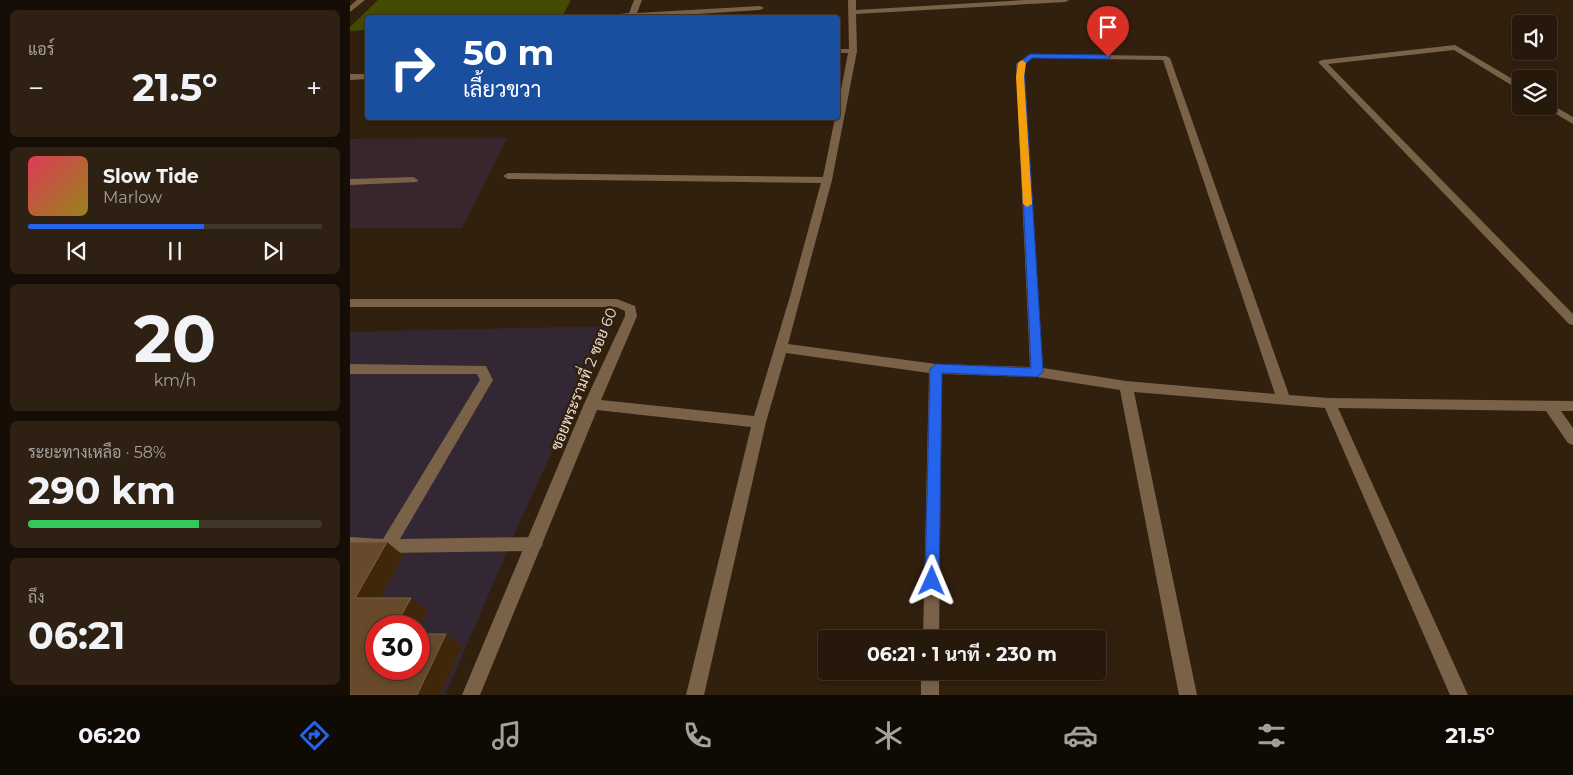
<!DOCTYPE html>
<html lang="th">
<head>
<meta charset="utf-8">
<style>
	:root { --surface:#26180a; --page:#2e2113; --text:#f1f3f6; --muted:#a4a09c; --line:#42372b; --accent:#2563eb }
	body { margin:0; font-family:Montserrat,Sarabun,sans-serif; background:var(--page); color:var(--text); height:100vh; display:flex; flex-direction:column; font-size:19px; white-space:nowrap }
	* { box-sizing:border-box; margin:0 }
	p { font-size:16px; color:var(--muted) }
	.icon { flex:none; width:28px; height:28px; fill:none; stroke:currentColor; stroke-width:2; stroke-linecap:round; stroke-linejoin:round }
	.map { position:relative; flex:1; overflow:hidden }
	.details { display:flex; flex-direction:column; gap:10px; padding:10px; background:#150d06; width:350px }
	.details>* { flex:none }
	.guide { position:absolute; left:15px; top:15px; width:475px; height:105px; border-radius:5px; box-shadow:0 2px 8px #0003,0 0 0 1px var(--line); background:#1a4fa0; color:#fff; overflow:hidden }
	.fabs { position:absolute; left:1162px; top:15px; display:grid; gap:10px }
	.fabs a { display:grid; place-items:center; width:45px; height:45px; border-radius:5px; background:var(--surface); box-shadow:0 2px 8px #0003,0 0 0 1px var(--line); font-size:25px }
	.speed { position:absolute; left:15px; top:615px; display:flex; gap:10px; font-size:25px; font-weight:700; text-align:center }
	.speed>* { display:grid; place-content:center; width:65px; height:65px; border-radius:50%; background:var(--surface); box-shadow:0 2px 8px #0003,0 0 0 1px var(--line); line-height:1 }
	.speed .limit { border:8px solid #d22; background:#fff; color:#111 }
	.pin { position:absolute; display:grid; place-items:center; width:42px; height:42px; color:#fff; margin:-51px -21px; border-radius:50% 50% 50% 0; rotate:-45deg; box-shadow:0 0 5px #0007 }
	.pin .icon { rotate:45deg }
	.me { position:absolute; width:55px; margin:-28px; rotate:1deg; stroke-linejoin:round; filter:drop-shadow(0 0 4px #0008) }
	.turn { display:flex; align-items:center; gap:18px; height:105px; padding:0 15px; font-size:22px }
	.turn .icon { width:65px; height:65px; stroke-width:2.5 }
	.turn b { display:block; font-size:35px; line-height:42px }
	.big { font-size:38px; font-weight:700; line-height:1.1 }
	.details .widget { flex:1; display:flex; flex-direction:column; justify-content:center; gap:8px; min-width:0; padding:0 18px; border-radius:8px; background:var(--page) }
	.details .dial { align-items:center; gap:0 }
	.dial b { font-size:65px; line-height:1 }
	.song { display:flex; align-items:center; gap:15px }
	.cover { width:60px; height:60px; border-radius:8px; background:linear-gradient(135deg,hsl(350 70% 55%),hsl(50 70% 35%)) }
	.played { height:5px; border-radius:2px; background:linear-gradient(90deg,var(--accent) 60%,var(--line) 60%) }
	.keys { display:flex; justify-content:space-around; direction:ltr }
	.heat { display:flex; justify-content:space-between; align-items:center; font-size:28px; direction:ltr }
	.charge { height:8px; border-radius:4px; background:linear-gradient(90deg,#34c759 58%,var(--line) 0) }
	.trip { position:absolute; left:468px; top:630px; width:288px; height:50px; border-radius:5px; background:var(--surface); box-shadow:0 2px 8px #0003,0 0 0 1px var(--line); font-weight:700; line-height:50px; text-align:center }
	.menu { display:flex; height:80px; justify-content:space-around; align-items:center; background:#0f0a04; color:var(--muted) }
	.menu .icon { width:35px; height:35px }
	.menu .selected { color:var(--accent) }
	.menu b { font-size:22px; color:var(--text) }
	main { display:flex; flex:1; min-height:0 }
	.map>svg:first-child { display:block }
	.commercial { fill:#332734; fill-rule:evenodd }
	.industrial { fill:#37262e }
	.green { fill:#424c00 }
	.lines { fill:none; stroke-linecap:round; stroke-linejoin:round }
	.lane { fill:#796248; fill-rule:evenodd }
	.street { fill:#796248; fill-rule:evenodd }
	.shaded-wall { fill:#41270a }
	.building { fill:#664a2b; stroke:#7b6145 }
	.route { fill:#2563eb; stroke:#184099 }
	.slow { fill:#f59e0b }
	.labels { text-anchor:middle; stroke-width:5; stroke-linejoin:round; paint-order:stroke }
	.street-label { font-size:15px; fill:#ebded3; stroke:#32200e }
</style>
</head>
<body>
<main>
<section class="details">
<div class="widget"><p>แอร์</p>
<div class="heat"><a>−</a><b class="big">21.5°</b><a>+</a></div>
</div>
<div class="widget">
<div class="song"><i class="cover"></i><div><b>Slow Tide</b><p>Marlow</p></div></div>
<div class="played"></div>
<div class="keys"><svg class="icon" aria-label="previous" viewBox="0 0 24 24"><path d="M18 5L8 12l10 7zM5 5v14"/></svg><svg class="icon" aria-label="pause" viewBox="0 0 24 24"><path d="M8 5v14M16 5v14"/></svg><svg class="icon" aria-label="next" viewBox="0 0 24 24"><path d="M6 5l10 7-10 7zM19 5v14"/></svg></div>
</div>
<div class="widget dial"><b>20</b><p>km/h</p></div>
<div class="widget"><p>ระยะทางเหลือ · 58%</p><b class="big">290 km</b><div class="charge"></div></div>
<div class="widget"><p>ถึง</p><b class="big">06:21</b></div>
</section>
<div class="map">
<svg width="1223" height="695" viewBox="0 0 1223 695">
	<rect width="100%" height="100%" fill="#32200e"/>
	<path class="commercial" d="M 261,326 L 175,510 L 95,695 L 0,695 L 0,332 ZM 26,626 L 69,626 L 69,669 L 26,669 Z"/>
	<path class="industrial" d="M 157,138 L 112,228 L 0,228 L 0,139 Z"/>
	<path class="green" d="M 28,0 L 221,0 L 212,17 L 18,18 L 17,30 L 0,31 L 0,27 Z"/>
	<g class="lines">
		<path class="lane" d="M 63,177 L 68,180 L 67,182 L 0,185 L 0,179 Z
			M 0,364 L 136,366 L 143,380 L 50,539 L 185,537 L 190,539 L 193,544 L 190,549 L 185,551 L 37,553 L 0,551 L 0,537 L 33,539 L 130,380 L 127,374 L 0,374 Z"/>
		<path class="street" d="M 7,0 L 15,0 L 0,12 L 0,6 Z
			M 284,0 L 292,0 L 287,13 L 410,6 L 414,8 L 410,10 L 285,18 L 233,18 L 279,13 Z
			M 498,0 L 506,0 L 506,10 L 676,0 L 719,0 L 715,2 L 506,14 L 507,51 L 482,180 L 438,344 L 586,364 L 680,367 L 666,64 L 680,54 L 816,56 L 820,58 L 939,395 L 979,398 L 1223,401 L 1223,411 L 1211,411 L 1223,428 L 1223,445 L 1218,443 L 1196,411 L 988,408 L 1118,695 L 1100,695 L 975,408 L 784,392 L 847,695 L 829,695 L 770,390 L 687,377 L 592,374 L 589,639 L 573,639 L 579,373 L 436,353 L 416,422 L 354,695 L 336,695 L 401,427 L 247,410 L 130,695 L 112,695 L 234,404 L 275,316 L 275,311 L 266,307 L 0,307 L 0,299 L 267,299 L 285,306 L 287,316 L 251,400 L 404,416 L 441,293 L 471,183 L 158,179 L 153,176 L 158,173 L 473,177 L 485,118 L 488,118 L 488,106 L 498,53 L 488,53 L 488,49 L 499,49 ZM 682,58 L 813,60 L 925,394 L 776,381 L 693,368 L 674,65 Z
			M 1105,45 L 1171,84 L 1171,91 L 1104,50 L 978,64 L 1223,314 L 1223,325 L 1219,324 L 968,62 L 972,60 Z
			M 0,74 L 18,74 L 18,79 L 0,80 Z
			M 1199,103 L 1223,117 L 1223,124 L 1196,108 L 1195,106 L 1199,106 Z
			M 571,671 L 589,671 L 589,695 L 571,695 Z"/>
	</g>
	<path class="shaded-wall" d="M 37,542 L 54,556 L 23,611 L 5,598 Z
		M 61,598 L 78,611 L 69,627 L 45,626 Z
		M 96,634 L 112,646 L 90,695 L 67,695 Z"/>
	<path class="building" d="M 0,542 L 37,542 L 5,598 L 61,598 L 45,626 L 26,626 L 26,669 L 69,669 L 69,634 L 96,634 L 67,695 L 0,695 Z"/>
	<path class="route" d="M 680,54 L 758,55 L 761,57 L 758,59 L 682,58 L 674,65 L 693,372 L 687,377 L 592,373 L 589,581 L 587,586 L 582,588 L 577,586 L 575,581 L 580,369 L 586,364 L 681,368 L 667,64 Z"/>
	<path class="slow" d="M 672,60 L 676,63 L 674,77 L 682,204 L 677,207 L 673,204 L 666,77 L 668,63 Z"/>
	<g class="labels">
		<g class="street-label">
			<text transform="translate(234 379) rotate(-68)" y="5">ซอยพระรามที่ 2 ซอย 60</text>
		</g>
	</g>
</svg>
<div class="fabs">
<a><svg class="icon" aria-label="sound" viewBox="0 0 24 24"><path d="M4 9h4l5-4v14l-5-4H4zM17 9q2 3 0 6"/></svg></a>
<a><svg class="icon" aria-label="layers" viewBox="0 0 24 24"><path d="M12 4l9 5-9 5-9-5zM3 14l9 5 9-5"/></svg></a>
</div>
<div class="speed"><div class="limit">30</div></div>
<div class="pin" style="left:758px;top:57px;background:#d93025"><svg class="icon" aria-label="arrive" viewBox="0 0 24 24"><path d="M6 21V4h12l-3 4 3 4H6"/></svg></div>
<svg class="me" style="left:582px;top:581px" viewBox="-20 -20 40 40"><path d="M0-17L14 15 0 8-14 15z" fill="#2563eb" stroke="#fff" stroke-width="4"/></svg>
<div class="trip">06:21 · 1 นาที · 230 m</div>
<div class="guide">
<div class="turn"><svg class="icon" aria-label="right" viewBox="0 0 24 24"><path d="M7 20v-9h11M14 6l5 5-5 5"/></svg><div><b>50 m</b>เลี้ยวขวา</div></div>
</div>
</div>
</main>
<nav class="menu">
<b>06:20</b>
<svg class="icon selected" aria-label="directions" viewBox="0 0 24 24"><path d="M12 3l9 9-9 9-9-9zM9 14v-3h6M13 9l2 2-2 2"/></svg>
<svg class="icon" aria-label="music" viewBox="0 0 24 24"><path d="M9 18V5l10-2v13"/><circle cx="6" cy="18" r="3"/><circle cx="16" cy="16" r="3"/></svg>
<svg class="icon" aria-label="phone" viewBox="0 0 24 24"><path d="M5 4h4l2 5-3 2q2 4 5 5l2-3 5 2v4C11 20 4 13 5 4z"/></svg>
<svg class="icon" aria-label="climate" viewBox="0 0 24 24"><path d="M12 3v18M4 7l16 10M4 17L20 7"/></svg>
<svg class="icon" aria-label="car" viewBox="0 0 24 24"><path d="M5 17H2v-5l4-1 3-4h7l3 4 3 1v5h-3M9 17h6M6 11h13"/><circle cx="7" cy="17" r="2"/><circle cx="17" cy="17" r="2"/></svg>
<svg class="icon" aria-label="filters" viewBox="0 0 24 24"><path d="M4 7h16M4 17h16"/><circle cx="9" cy="7" r="2"/><circle cx="15" cy="17" r="2"/></svg>
<b>21.5°</b>
</nav>
</body>
</html>
